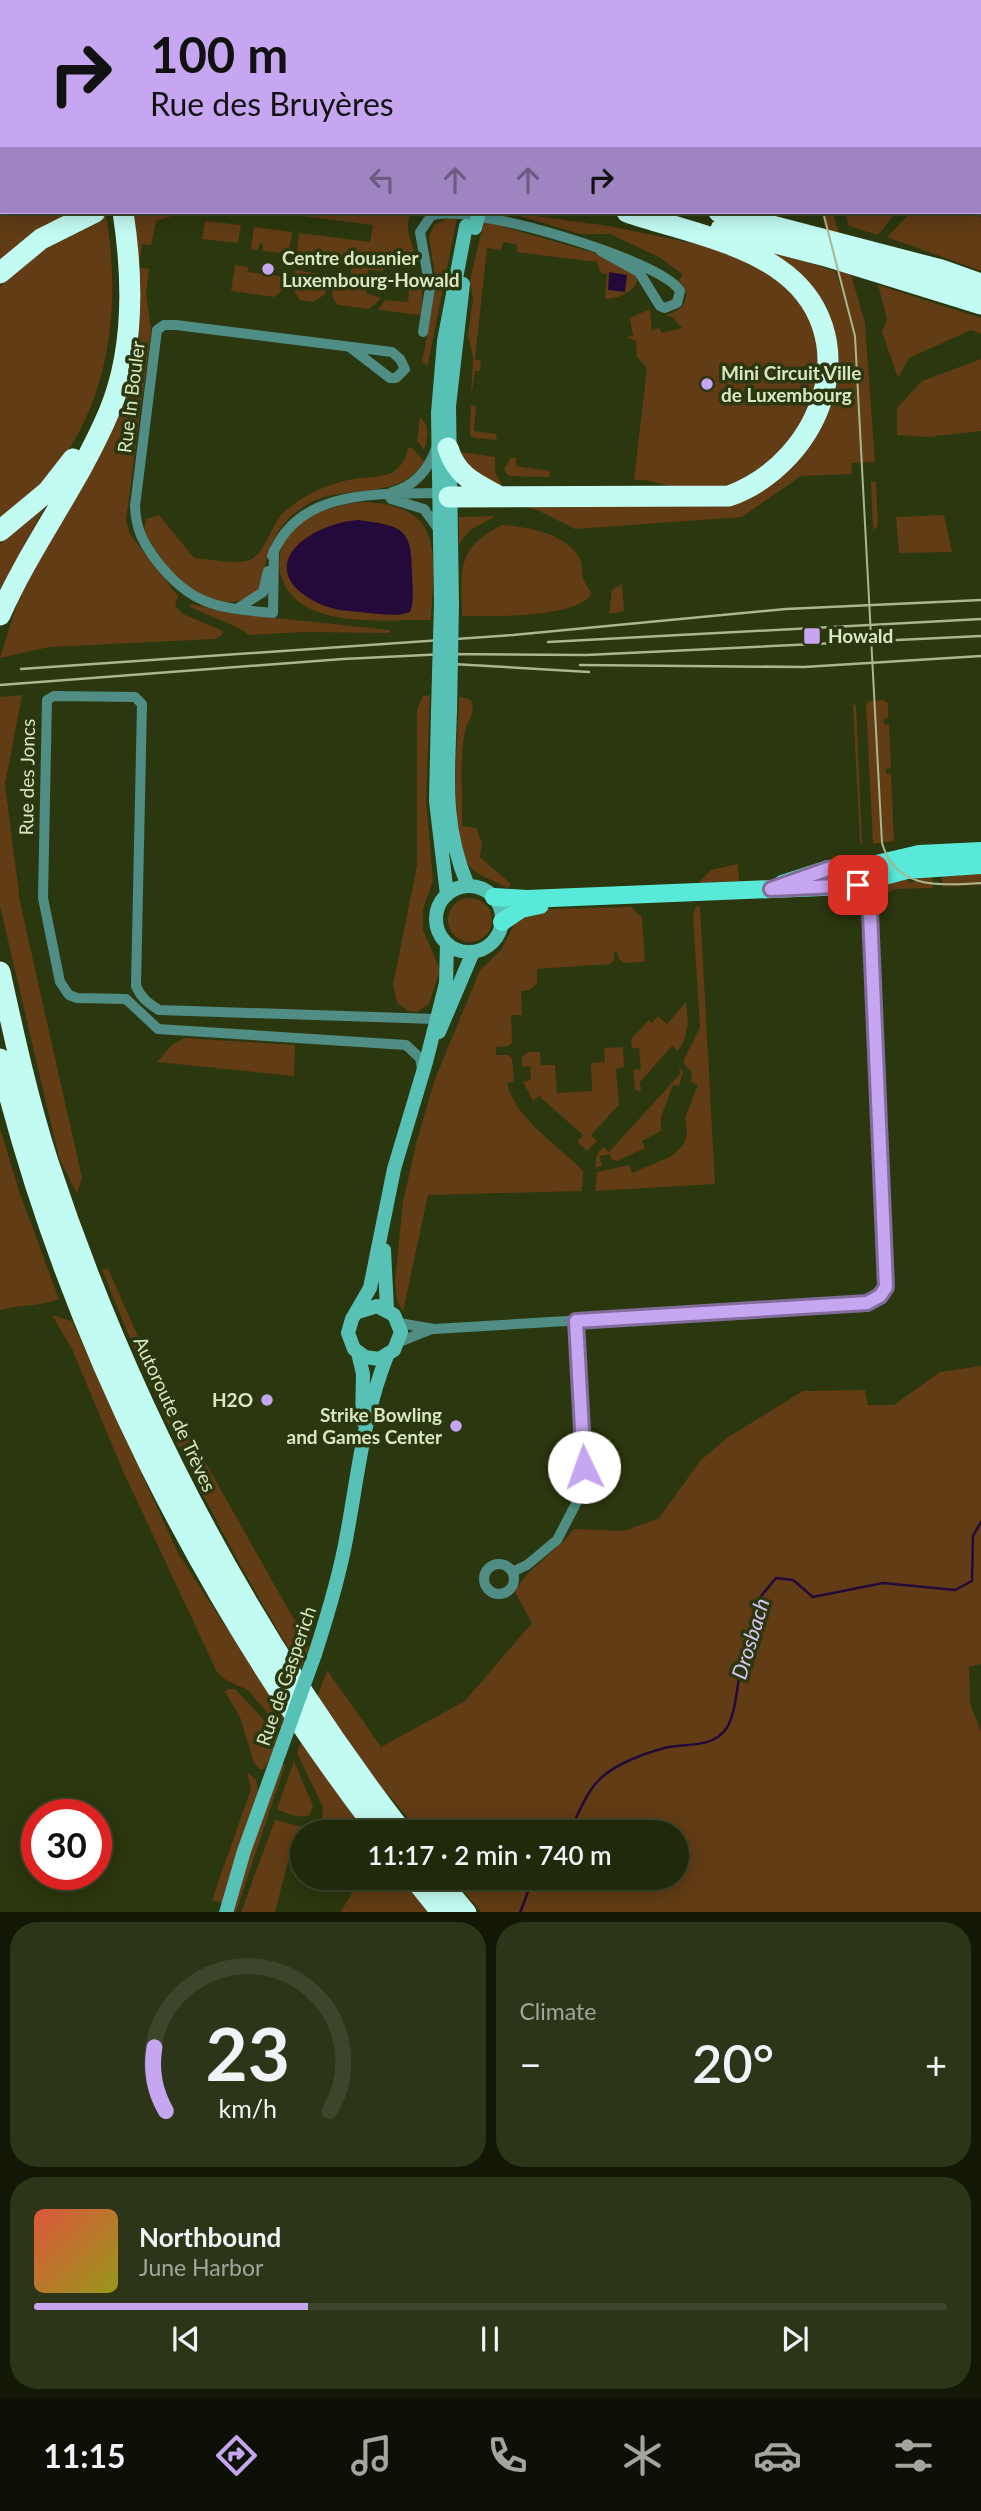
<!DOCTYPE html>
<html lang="en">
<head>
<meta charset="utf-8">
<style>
	:root { --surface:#20290a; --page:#2d3518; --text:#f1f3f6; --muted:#a2a69c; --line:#3d452b; --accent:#c6a6f0 }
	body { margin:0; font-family:Lato,sans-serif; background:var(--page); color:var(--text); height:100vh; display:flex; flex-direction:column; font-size:26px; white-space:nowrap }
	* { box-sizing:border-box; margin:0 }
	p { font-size:23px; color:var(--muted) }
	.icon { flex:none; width:38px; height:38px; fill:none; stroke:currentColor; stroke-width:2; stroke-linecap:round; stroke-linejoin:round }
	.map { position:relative; height:1912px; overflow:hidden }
	.drawer { display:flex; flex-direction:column; gap:10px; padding:10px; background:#121706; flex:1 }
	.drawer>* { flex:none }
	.banner { position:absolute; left:0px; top:0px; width:982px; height:214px; box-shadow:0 4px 18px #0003,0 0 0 2px var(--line); background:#c6a6f0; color:#111; overflow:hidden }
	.speed { position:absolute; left:21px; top:1799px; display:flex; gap:14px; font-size:35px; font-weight:700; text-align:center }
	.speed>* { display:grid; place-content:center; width:91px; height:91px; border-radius:50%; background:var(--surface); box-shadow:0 4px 18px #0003,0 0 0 2px var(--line); line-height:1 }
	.speed .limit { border:10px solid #d22; background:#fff; color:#111 }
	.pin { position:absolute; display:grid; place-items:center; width:60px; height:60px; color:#fff; margin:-30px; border-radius:14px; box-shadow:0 4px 10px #0006 }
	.me { position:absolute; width:77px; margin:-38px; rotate:357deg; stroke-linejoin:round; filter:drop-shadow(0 0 5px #0008) }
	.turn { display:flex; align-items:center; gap:24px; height:147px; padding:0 35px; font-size:32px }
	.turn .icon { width:91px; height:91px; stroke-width:2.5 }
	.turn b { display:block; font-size:49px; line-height:60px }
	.lanes { display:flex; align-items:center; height:66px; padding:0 35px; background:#0003; justify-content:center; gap:35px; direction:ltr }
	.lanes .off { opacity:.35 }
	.big { font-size:52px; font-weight:600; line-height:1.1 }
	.drawer .tile { flex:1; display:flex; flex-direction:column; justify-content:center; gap:10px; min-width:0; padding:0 24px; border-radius:28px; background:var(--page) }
	.drawer .dial { align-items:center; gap:0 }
	.dial svg { height:182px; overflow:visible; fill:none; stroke:var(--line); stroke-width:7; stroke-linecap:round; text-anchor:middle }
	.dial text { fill:var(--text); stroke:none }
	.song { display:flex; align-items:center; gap:21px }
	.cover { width:84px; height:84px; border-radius:10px; background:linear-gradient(135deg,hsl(10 70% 55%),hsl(60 70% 35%)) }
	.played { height:7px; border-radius:4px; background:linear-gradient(90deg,var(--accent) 30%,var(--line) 30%) }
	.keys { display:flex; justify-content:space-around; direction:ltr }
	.heat { display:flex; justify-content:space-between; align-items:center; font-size:38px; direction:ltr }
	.drawer .tiles { flex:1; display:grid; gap:10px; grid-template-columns:1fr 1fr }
	.tile:last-child { grid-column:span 2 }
	.trip { position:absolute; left:290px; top:1820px; width:399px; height:70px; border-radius:35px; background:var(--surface); box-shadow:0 4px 18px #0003,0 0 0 2px var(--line); font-weight:600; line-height:70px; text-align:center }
	.tabs { display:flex; height:112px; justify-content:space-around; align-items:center; background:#0d1004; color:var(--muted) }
	.tabs .icon { width:49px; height:49px }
	.tabs .on { color:var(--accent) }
	.tabs b { font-size:32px; color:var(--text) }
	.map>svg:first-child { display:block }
	.green { fill:#613c15 }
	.water { fill:#230a3a }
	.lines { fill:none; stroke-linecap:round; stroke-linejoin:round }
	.stream { stroke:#230a3a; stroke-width:2.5 }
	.street { stroke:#4f8d85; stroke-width:10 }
	.secondary { stroke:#56c1b4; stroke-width:14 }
	.primary { stroke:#58e9d8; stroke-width:18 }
	.highway { stroke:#c2fbf2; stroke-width:21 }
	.tram { stroke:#a9b78f; stroke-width:2 }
	.rail { stroke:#a9b78f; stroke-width:2.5 }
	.secondary-bridge { stroke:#56c1b4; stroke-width:14 }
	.route-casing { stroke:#816c9c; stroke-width:18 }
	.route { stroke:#c6a6f0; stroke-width:12 }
	.poi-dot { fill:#c6a6f0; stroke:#2b370e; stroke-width:2.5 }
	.labels { text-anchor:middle; stroke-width:7; stroke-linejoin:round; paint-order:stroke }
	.poi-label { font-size:19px; font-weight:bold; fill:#d9e8c1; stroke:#2b370e; text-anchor:start }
	.street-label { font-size:19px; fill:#d9e8c1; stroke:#2b370e }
	.water-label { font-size:21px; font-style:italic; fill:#d9c4f6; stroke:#2b370e }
</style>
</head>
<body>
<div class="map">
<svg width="981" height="1913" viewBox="0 0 981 1913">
	<rect width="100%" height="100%" fill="#2b370e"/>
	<path class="green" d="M 0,33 L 2,34 L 0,164 Z
		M 0,211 L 2,212 L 81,212 L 0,266 Z
		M 130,212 L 184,212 L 156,221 L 151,245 L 142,244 L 139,267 L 149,269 L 146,294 L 151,328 L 149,347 L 126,520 L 130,534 L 178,596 L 175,606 L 183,614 L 223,631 L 222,635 L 215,639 L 49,647 L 0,658 L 20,594 L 123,392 Z
		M 272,212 L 412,212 C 402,227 413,247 419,262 L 384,260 L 383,271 L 368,270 L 366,293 L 381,298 L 369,309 L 338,305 L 332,296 L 335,276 L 350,278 L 353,259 L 297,251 L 299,233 L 370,242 L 373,225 Z
		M 506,212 L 609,226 L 725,250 L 772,272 L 799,298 L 817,337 L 820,373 L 799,438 L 733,488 L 678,488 L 645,480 L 634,480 L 647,368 L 637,357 L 636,341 L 626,337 L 633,336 L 630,318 L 650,309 L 652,332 L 653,329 L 659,328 L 662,333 L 682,328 L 672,317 L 665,315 C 684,312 693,295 679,281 L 682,274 L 659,257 L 610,234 L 580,234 Z
		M 821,212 L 836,212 L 834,216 L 865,323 L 875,462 L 851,463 L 852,474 L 801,476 L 742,517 L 575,529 L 537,510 L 517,505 L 701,502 L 787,470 L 832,350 L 770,251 L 835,271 L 842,292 Z
		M 845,212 L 893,212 L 890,215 L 893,216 L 878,235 L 849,226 Z
		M 911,212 L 976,212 L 981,218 L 981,271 L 887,237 Z
		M 106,215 C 121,303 111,399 54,470 C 39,489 18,506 0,522 L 0,287 C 30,256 65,231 106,215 Z
		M 448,218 L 457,218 L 427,369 L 427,364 L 422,363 L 436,284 L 429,237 L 434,225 Z
		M 205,221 L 241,225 L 238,243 L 202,239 Z
		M 484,221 L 598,254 L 635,272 L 637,281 C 633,293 617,299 605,299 L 607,274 L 601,273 L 597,262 L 517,252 L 517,245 L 503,242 L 501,250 L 487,248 L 475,359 L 481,361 L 480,371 L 475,371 L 471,398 L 473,358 L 468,335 L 473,298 L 470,281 Z
		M 254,227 L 292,232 L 289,254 L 263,251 L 263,244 L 260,243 L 258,250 L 251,249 Z
		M 235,265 L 248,267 L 248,272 L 287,277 L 284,289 L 274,297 L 231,291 Z
		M 295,270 L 327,275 L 325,294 L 314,302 L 300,300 L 293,289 Z
		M 410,279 L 423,281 L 421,315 L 378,310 L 385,300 L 408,302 Z
		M 878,285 L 981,318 L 981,334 L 971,330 L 909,358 L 898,378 L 882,332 L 887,318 Z
		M 981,359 L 981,431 L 926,437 L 897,435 L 897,408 L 922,381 Z
		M 471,405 L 476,406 L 474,431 L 496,434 L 497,440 L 474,438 L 470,435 Z
		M 420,417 C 430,425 428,439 424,450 L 417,441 Z
		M 408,448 L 412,448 L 424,461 C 399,503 347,482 308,504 C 285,517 271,537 266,562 C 263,572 264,585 256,593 C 250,599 240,601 232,602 C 190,603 162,564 144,531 L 146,519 L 159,515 L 194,558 C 209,559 232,564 247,561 C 264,557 271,526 282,514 C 299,497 325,485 348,480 C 376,474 400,483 408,448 Z
		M 461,452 L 495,457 L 495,472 L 503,487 C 486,485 467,469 461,452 Z
		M 510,458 L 516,458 L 516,466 L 550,471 L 549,477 L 509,476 L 504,470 Z
		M 871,482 L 876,482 L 878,526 L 873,530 Z
		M 362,502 C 446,505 434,553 431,620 C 392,619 340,626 305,606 C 274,588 270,549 298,525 C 316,510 339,505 362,502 Z
		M 46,505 L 0,589 L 0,544 Z
		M 944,515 L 952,552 L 899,553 L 896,517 Z
		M 459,517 L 493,516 L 494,517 L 470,530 L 459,544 Z
		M 502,525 C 528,527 564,533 579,557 C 583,563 581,571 583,579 C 585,584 589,588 591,594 C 576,619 489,616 462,616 C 461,570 456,548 502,525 Z
		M 622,584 L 624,611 L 609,614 L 612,590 Z
		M 192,604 L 236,614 L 390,630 L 390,633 L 303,632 L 249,635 C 239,626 204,614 189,606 Z
		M 22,695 L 5,784 L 20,902 L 82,1178 L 77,1194 L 59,1158 L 0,906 L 0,697 Z
		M 430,695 L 426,799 L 433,880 L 423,909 L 423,930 L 440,970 L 429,1004 L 417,1012 L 408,1011 L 397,1003 L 393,985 L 417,866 L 417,710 L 423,696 Z
		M 459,696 L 471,700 C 476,715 468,718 465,731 C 459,761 463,795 462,826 L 476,828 L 482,842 L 480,857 L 511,884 L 507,888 C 499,883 475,874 470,867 C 448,841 458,732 459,696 Z
		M 883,700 L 888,703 L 888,718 L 883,719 L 884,724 L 889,725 L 891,768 L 886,769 L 886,774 L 891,774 L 894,841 L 873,844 L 866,705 L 869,701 Z
		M 853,703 L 856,706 L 862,843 L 860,843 Z
		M 738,864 L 739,881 L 698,883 L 711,870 Z
		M 932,872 L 933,888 L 895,889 L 880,897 L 887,884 L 901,876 L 911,883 Z
		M 941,872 L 981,874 L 981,885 L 943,887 Z
		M448 920a22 22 0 1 1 44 0a22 22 0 1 1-44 0Z
		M 696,906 L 700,907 L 715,1184 L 595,1191 L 597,1172 L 629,1165 L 632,1173 L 670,1157 L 683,1146 L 687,1133 L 685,1118 L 698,1085 L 691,1082 L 692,1073 L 683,1062 L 700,1027 L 693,916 Z
		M 632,907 L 642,918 L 645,962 L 624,963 L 619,959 L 617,952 L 614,952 L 614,960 L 610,964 L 537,969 L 537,983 L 530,990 L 521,991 L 522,1015 L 511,1015 L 512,1043 L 508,1046 L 496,1047 L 496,1055 L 509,1055 L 512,1059 L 514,1081 L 507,1083 C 515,1119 558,1145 583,1171 L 582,1191 L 428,1195 L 403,1311 L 397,1301 L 395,1281 L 403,1202 L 417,1140 L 435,1079 L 480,970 L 501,950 L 517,919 L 545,909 Z
		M 686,1002 L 688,1023 L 684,1041 L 678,1051 L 672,1046 L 640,1082 L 641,1092 L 635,1090 L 633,1070 L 641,1069 L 639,1048 L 632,1048 L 631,1039 L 649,1020 L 652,1023 L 658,1016 L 667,1024 Z
		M 184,1038 L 295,1045 L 294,1076 L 157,1062 L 172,1045 Z
		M 623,1047 L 624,1067 L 616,1069 L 619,1105 L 591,1135 L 597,1141 L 587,1151 L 577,1142 L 583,1135 L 539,1096 L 533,1101 L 523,1082 L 531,1080 L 530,1066 L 522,1067 L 522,1057 L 528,1052 L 540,1052 L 541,1065 L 555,1065 L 557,1093 L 592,1091 L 591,1063 L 605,1062 L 604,1048 Z
		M 678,1066 L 683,1072 L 679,1086 L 673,1085 L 661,1117 L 661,1131 L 642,1141 L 645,1148 L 617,1161 L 612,1160 L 610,1154 L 600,1156 L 602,1166 L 595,1168 L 597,1154 L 603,1147 L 609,1152 L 681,1073 Z
		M 0,1128 L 19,1191 L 59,1299 C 40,1307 20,1304 0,1310 Z
		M 102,1269 L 108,1269 L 152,1368 L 309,1646 L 301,1669 C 223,1542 156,1409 102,1269 Z
		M 52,1315 L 72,1321 L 178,1553 L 284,1717 L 280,1728 L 248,1690 L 226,1680 L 217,1672 L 123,1471 L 72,1349 Z
		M 981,1366 L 981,1664 L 969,1667 L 970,1704 L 981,1732 L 981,1912 L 481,1912 L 452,1878 L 677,1878 L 677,1832 L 420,1832 L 371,1774 L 317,1698 L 327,1670 L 381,1747 L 465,1701 L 532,1623 L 515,1592 C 525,1570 556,1552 574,1529 L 624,1531 L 659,1518 L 700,1461 L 727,1438 L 803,1391 L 865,1390 L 868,1405 L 894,1405 L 940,1372 Z
		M 228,1689 L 235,1689 L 278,1735 L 273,1748 L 275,1750 L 264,1769 L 261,1770 L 254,1763 L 240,1717 L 225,1692 Z
		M 301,1742 L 367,1832 L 334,1832 L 322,1817 L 323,1807 L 297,1753 Z
		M 294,1761 L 313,1806 L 310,1815 C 298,1819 288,1814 277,1809 Z
		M 282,1763 L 285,1765 L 236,1912 L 232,1913 L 249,1855 Z
		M 247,1772 L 256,1780 L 258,1790 L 222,1903 L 212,1900 L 251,1789 Z
		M 275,1820 L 307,1828 L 292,1846 L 275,1912 L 241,1912 Z
		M 361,1878 L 400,1878 L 429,1912 L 340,1913 Z"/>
	<path class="water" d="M 609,272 L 627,275 L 625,292 L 608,290 Z
		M 358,520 C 400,526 412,526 412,572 C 412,585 415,600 410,612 C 398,617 380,614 368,613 C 352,611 335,611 320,604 C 249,570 306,524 358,520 Z"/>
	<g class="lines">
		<path class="stream" d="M 569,1832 C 579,1814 586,1791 602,1777 C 617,1764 642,1754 661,1749 C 682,1742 711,1750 726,1729 C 743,1704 735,1636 758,1622 L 761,1596 L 776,1578 L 793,1580 L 813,1597 L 883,1583 L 955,1590 L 972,1581 L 973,1536 L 981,1522
			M 520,1913 L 533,1878"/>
		<path class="street" d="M 423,332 L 430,288 L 420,232 L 431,216 C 464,201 663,260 680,291 L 677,303 L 665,308 L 660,306 L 639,272 L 601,251
			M 392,492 C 416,486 429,469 437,446
			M 391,499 L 424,509 L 439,530
			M 274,550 L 273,613 C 218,608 191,606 156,560 C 142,541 136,529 135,506 L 157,330 L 164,325 L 176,325 L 392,352 L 400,359 L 405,369 L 396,378 L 390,378 L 351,348
			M 272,556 C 298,488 379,494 439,493
			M 237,609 L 263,592 L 268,571
			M 422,1069 L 420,1058 L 406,1045 L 158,1029 L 126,999 L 77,998 L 69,995 L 60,982 L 43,898 L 47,700 L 54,696 L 135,697 L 142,704 L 136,986 C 141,998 148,1003 159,1010 L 435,1019
			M 399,1323 L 434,1329 L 867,1303 C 885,1293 886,1285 887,1266 L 868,875
			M 399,1342 L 429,1330
			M484 1579a15 15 0 1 1 30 0a15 15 0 1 1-30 0Z
			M 512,1572 L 527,1565 L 557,1540 L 581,1494 L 584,1467 L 576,1321"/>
		<path class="secondary" d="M 531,2 L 532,0
			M 441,602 L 438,413 L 444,341 L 466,226
			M 452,603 L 449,406 L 463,284
			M 438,711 L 436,801 L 447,895
			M 450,711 C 448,776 442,825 468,886
			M436 919a33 33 0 1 1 66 0a33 33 0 1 1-66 0Z
			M 439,1032 L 473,952
			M 384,1250 L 387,1309
			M 358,1312 L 377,1306 L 394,1315 L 401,1332 L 394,1350 L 379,1359 L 365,1357 L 354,1349 L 348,1333 L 352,1319 L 370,1288 L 394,1169 L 426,1062 L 446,983 L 447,944
			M 358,1353 L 363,1374 L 362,1421
			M 315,1654 C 328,1614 340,1575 347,1534 C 358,1475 364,1413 387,1356
			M 226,1913 L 244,1851 L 280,1751"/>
		<path class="primary" d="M 782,884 L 828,869 L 868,866 L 919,854 L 981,851
			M 494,897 L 527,899 L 846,886 L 907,870 L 981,865
			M 502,922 L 521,909 L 540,905"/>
		<path class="highway" d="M 25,0 L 27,2
			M 62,0 L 63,2
			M 658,0 L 660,2
			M 502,2 L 503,0
			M 549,2 L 551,0
			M 0,24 L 2,25
			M 0,176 L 2,176
			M 0,196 L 2,195
			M 719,212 L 941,270 L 981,284
			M 721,229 L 826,256 L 981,304
			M 0,273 L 41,239 L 95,212
			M 448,448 C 456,474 472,482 495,494
			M 449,497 L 729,496 C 823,462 871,332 777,268 C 736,240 674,228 627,212
			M 0,531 L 48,491 L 73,459
			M 0,615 C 31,545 79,483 109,412 C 135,350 133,277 123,212
			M 0,972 C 14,1036 28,1100 48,1162 C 128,1404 247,1630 402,1832
			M 0,1059 C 68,1338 205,1605 379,1832
			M 414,1878 L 442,1913
			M 437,1878 L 466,1913"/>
		<path class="tram" d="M 815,2 L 815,0
			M 823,212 L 855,336 L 882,843 C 896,891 941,885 981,883"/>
		<path class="rail" d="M 548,642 L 981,619
			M 453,664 L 589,672
			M 580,665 L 804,667 L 981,656
			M 21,669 L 513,635 L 786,609 L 981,600
			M 0,685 L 343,659 L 446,654 L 586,655 L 981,636"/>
		<path class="secondary-bridge" d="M 475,228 L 479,212
			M 438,711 L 441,602
			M 450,711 L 452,603
			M 280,1751 L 315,1654"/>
	</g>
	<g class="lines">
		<g class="route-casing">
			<path id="route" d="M 584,1467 L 576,1321 L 867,1303 L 880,1296 L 886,1287 L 868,866 L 828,869 L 771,889 L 858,885"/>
		</g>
		<use href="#route" class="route"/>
	</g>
	<g class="poi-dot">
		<circle cx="268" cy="269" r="7"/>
		<circle cx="707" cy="384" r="7"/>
		<rect x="803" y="627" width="18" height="18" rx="3.5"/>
		<circle cx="267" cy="1400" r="7"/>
		<circle cx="456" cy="1426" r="7"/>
	</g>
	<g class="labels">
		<g class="poi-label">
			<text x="282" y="265">Centre douanier<tspan x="282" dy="22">Luxembourg-Howald</tspan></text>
			<text x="721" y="380">Mini Circuit Ville<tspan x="721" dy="22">de Luxembourg</tspan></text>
			<text x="828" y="643">Howald</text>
			<text x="253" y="1407" text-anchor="end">H2O</text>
			<text x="442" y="1422" text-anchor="end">Strike Bowling<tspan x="442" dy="22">and Games Center</tspan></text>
		</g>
		<g class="street-label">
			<text transform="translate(131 397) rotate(-83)" y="7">Rue In Bouler</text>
			<text transform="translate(27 777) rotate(-89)" y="7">Rue des Joncs</text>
			<text transform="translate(175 1414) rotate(65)" y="7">Autoroute de Trèves</text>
			<text transform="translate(286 1676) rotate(-71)" y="7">Rue de Gasperich</text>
		</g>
		<g class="water-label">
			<text transform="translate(751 1639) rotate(-73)" y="7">Drosbach</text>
		</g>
	</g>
</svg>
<div class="speed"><div class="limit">30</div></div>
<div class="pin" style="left:858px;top:885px;background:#d93025"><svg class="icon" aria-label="arrive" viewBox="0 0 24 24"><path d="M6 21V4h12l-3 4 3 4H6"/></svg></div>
<svg class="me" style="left:584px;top:1467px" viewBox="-20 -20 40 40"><circle r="19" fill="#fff"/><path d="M0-13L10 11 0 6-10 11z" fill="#c6a6f0"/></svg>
<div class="trip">11:17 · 2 min · 740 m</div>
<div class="banner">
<div class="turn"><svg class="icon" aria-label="right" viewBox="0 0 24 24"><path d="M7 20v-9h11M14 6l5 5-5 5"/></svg><div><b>100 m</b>Rue des Bruyères</div></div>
<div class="lanes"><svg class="icon off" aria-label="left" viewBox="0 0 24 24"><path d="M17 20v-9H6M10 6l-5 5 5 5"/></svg><svg class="icon off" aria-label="ahead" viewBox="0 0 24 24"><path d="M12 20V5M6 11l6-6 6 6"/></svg><svg class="icon off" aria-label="ahead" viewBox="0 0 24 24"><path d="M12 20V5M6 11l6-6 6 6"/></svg><svg class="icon" aria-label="right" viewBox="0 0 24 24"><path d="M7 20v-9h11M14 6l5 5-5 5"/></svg></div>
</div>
</div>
<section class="drawer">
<div class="tiles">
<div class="tile dial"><svg viewBox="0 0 100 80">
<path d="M14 69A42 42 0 1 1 86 69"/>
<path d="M14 69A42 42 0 0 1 9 41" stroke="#c6a6f0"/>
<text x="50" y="56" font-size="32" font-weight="700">23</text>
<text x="50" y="72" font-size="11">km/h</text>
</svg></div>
<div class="tile"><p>Climate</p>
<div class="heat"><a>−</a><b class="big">20°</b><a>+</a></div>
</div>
<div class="tile">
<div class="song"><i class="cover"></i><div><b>Northbound</b><p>June Harbor</p></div></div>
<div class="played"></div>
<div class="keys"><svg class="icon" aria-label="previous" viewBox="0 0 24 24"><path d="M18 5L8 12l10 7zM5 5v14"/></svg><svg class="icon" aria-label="pause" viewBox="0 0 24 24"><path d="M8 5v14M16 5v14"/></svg><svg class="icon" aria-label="next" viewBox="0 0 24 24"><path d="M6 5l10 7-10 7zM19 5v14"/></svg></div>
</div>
</div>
</section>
<nav class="tabs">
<b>11:15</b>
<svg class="icon on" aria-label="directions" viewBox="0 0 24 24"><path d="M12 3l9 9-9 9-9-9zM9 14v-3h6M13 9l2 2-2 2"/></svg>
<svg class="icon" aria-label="music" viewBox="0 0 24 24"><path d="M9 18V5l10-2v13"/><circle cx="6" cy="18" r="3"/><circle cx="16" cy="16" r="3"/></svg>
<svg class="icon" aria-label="phone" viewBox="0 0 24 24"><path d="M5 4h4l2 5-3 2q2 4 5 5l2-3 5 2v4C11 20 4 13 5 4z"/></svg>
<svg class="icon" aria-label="climate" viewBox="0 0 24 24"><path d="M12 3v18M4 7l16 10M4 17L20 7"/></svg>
<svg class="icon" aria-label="car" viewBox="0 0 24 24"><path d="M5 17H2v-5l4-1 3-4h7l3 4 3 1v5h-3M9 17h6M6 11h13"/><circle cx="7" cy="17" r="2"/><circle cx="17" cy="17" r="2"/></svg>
<svg class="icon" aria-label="filters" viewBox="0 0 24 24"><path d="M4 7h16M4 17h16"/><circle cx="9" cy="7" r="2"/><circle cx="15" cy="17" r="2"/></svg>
</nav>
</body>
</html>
